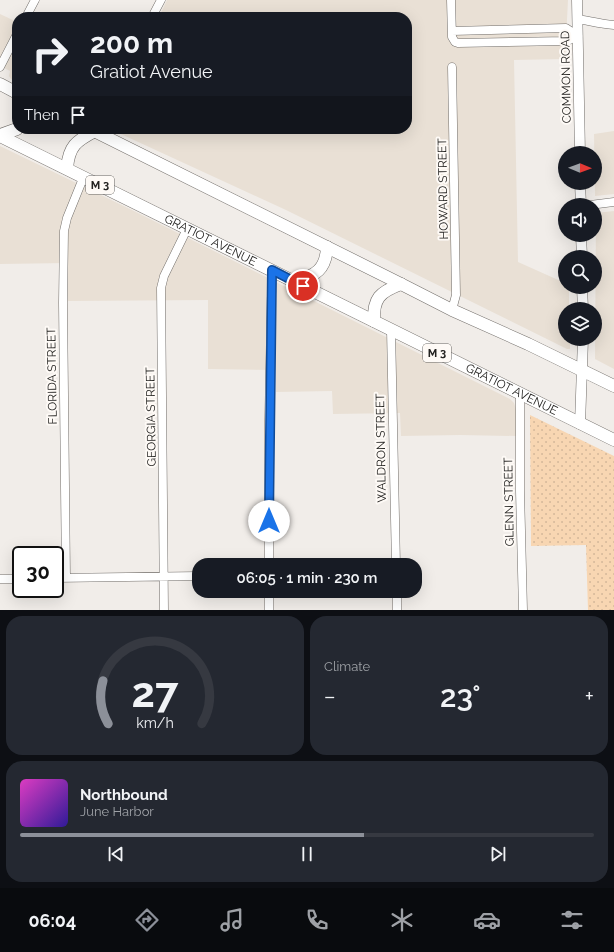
<!DOCTYPE html>
<html lang="en">
<head>
<meta charset="utf-8">
<style>
	:root { --surface:#171b24; --page:#242831; --text:#f1f3f6; --muted:#9ea1a6; --line:#363941; --accent:#8c9099 }
	body { margin:0; font-family:Raleway,sans-serif; background:var(--page); color:var(--text); height:100vh; display:flex; flex-direction:column; font-size:15px; white-space:nowrap }
	* { box-sizing:border-box; margin:0 }
	p { font-size:13px; color:var(--muted) }
	.icon { flex:none; width:22px; height:22px; fill:none; stroke:currentColor; stroke-width:2; stroke-linecap:round; stroke-linejoin:round }
	.map { position:relative; height:610px; overflow:hidden }
	.drawer { display:flex; flex-direction:column; gap:6px; padding:6px; background:#0d0f14; flex:1 }
	.drawer>* { flex:none }
	.hud { position:absolute; left:12px; top:12px; width:400px; height:122px; border-radius:16px; box-shadow:0 4px 16px #0002; background:#171b24; color:var(--text); overflow:hidden }
	.needle { width:26px; rotate:91deg }
	.buttons { position:absolute; left:558px; top:146px; display:grid; gap:8px }
	.buttons a { display:grid; place-items:center; width:44px; height:44px; border-radius:50%; background:var(--surface); box-shadow:0 4px 16px #0002; font-size:20px }
	.speed { position:absolute; left:12px; top:546px; display:flex; gap:8px; font-size:20px; font-weight:700; text-align:center }
	.speed>* { display:grid; place-content:center; width:52px; height:52px; border-radius:50%; background:var(--surface); box-shadow:0 4px 16px #0002; line-height:1 }
	.speed .limit { border:2px solid #111; border-radius:6px; background:#fff; color:#111 }
	.pin { position:absolute; display:grid; place-items:center; width:34px; height:34px; color:#fff; margin:-17px; border:2px solid #fff; border-radius:50%; box-shadow:0 1px 4px #0007 }
	.me { position:absolute; width:44px; margin:-22px; rotate:0deg; stroke-linejoin:round; filter:drop-shadow(0 0 3px #0008) }
	.turn { display:flex; align-items:center; gap:14px; height:84px; padding:0 12px; font-size:18px }
	.turn .icon { width:52px; height:52px; stroke-width:2.5 }
	.turn b { display:block; font-size:28px; line-height:34px }
	.then { display:flex; align-items:center; height:38px; padding:0 12px; background:#0003; gap:8px; font-size:15px }
	.big { font-size:30px; font-weight:600; line-height:1.1 }
	.drawer .card { flex:1; display:flex; flex-direction:column; justify-content:center; gap:6px; min-width:0; padding:0 14px; border-radius:16px; background:var(--page) }
	.drawer .dial { align-items:center; gap:0 }
	.dial svg { height:104px; overflow:visible; fill:none; stroke:var(--line); stroke-width:7; stroke-linecap:round; text-anchor:middle }
	.dial text { fill:var(--text); stroke:none }
	.song { display:flex; align-items:center; gap:12px }
	.cover { width:48px; height:48px; border-radius:6px; background:linear-gradient(135deg,hsl(310 70% 55%),hsl(250 70% 35%)) }
	.played { height:4px; border-radius:2px; background:linear-gradient(90deg,var(--accent) 60%,var(--line) 60%) }
	.keys { display:flex; justify-content:space-around; direction:ltr }
	.heat { display:flex; justify-content:space-between; align-items:center; font-size:22px; direction:ltr }
	.drawer .tiles { flex:1; display:grid; gap:6px; grid-template-columns:1fr 1fr }
	.card:last-child { grid-column:span 2 }
	.trip { position:absolute; left:192px; top:558px; width:230px; height:40px; border-radius:16px; background:var(--surface); box-shadow:0 4px 16px #0002; font-weight:600; line-height:40px; text-align:center }
	.tab-bar { display:flex; height:64px; justify-content:space-around; align-items:center; background:#090b0e; color:var(--muted) }
	.tab-bar .icon { width:28px; height:28px }
	.tab-bar .on { color:var(--accent) }
	.tab-bar b { font-size:18px; color:var(--text) }
	.map>svg:first-child { display:block }
	.built { fill:#e9e0d5 }
	.grass { fill:url(#grass-dots) }
	.lines { fill:none; stroke-linecap:round; stroke-linejoin:round }
	.minor-casing { stroke:#726e6a; stroke-width:9 }
	.tertiary-casing { stroke:#726e6a; stroke-width:11 }
	.primary-casing { stroke:#726e6a; stroke-width:13 }
	.minor { stroke:#fff; stroke-width:8 }
	.tertiary { stroke:#fff; stroke-width:10 }
	.primary { stroke:#fff; stroke-width:12 }
	.route-casing { stroke:#114b97; stroke-width:10 }
	.route { stroke:#1a73e8; stroke-width:7 }
	.labels { text-anchor:middle; stroke-width:4; stroke-linejoin:round; paint-order:stroke }
	.shield { fill:#fefaf6; stroke:#656360; stroke-width:1 }
	.shield-label { font-size:11px; font-weight:bold; fill:#232220 }
	.street-label { font-size:12px; fill:#232220; stroke:#fefaf6 }
</style>
</head>
<body>
<div class="map">
<svg width="614" height="610" viewBox="0 0 614 610">
	<defs>
		<pattern id="grass-dots" width="8" height="8" patternUnits="userSpaceOnUse"><rect width="8" height="8" fill="#f8d6b2"/><path d="M2 2h.1M6 6h.1" fill="none" stroke="#d4b799" stroke-width="1.8" stroke-linecap="round"/></pattern>
	</defs>
	<rect width="100%" height="100%" fill="#f1ede9"/>
	<path class="built" d="M 167,0 L 568,0 L 565,59 L 514,60 L 518,262 L 565,283 L 565,287 L 569,287 L 569,309 L 565,309 L 565,339 L 570,339 L 570,349 L 567,349 L 286,210 L 110,129 L 407,129 L 407,17 L 159,17 Z
		M 0,14 L 17,22 L 17,83 L 11,79 L 9,76 L 10,71 L 0,66 Z
		M 614,131 L 614,194 L 595,196 L 594,134 Z
		M 0,146 L 136,212 L 510,399 L 514,403 L 516,409 L 517,436 L 460,435 L 401,436 L 400,413 L 333,414 L 332,391 L 276,392 L 276,370 L 208,369 L 208,300 L 68,301 L 68,263 L 0,264 Z
		M 614,211 L 614,369 L 595,359 L 596,213 Z"/>
	<path class="grass" d="M 530,415 L 614,456 L 614,610 L 588,610 L 586,545 L 531,546 Z"/>
	<g class="lines">
		<g class="minor-casing">
			<path id="minor" d="M 451,0 L 452,37 L 455,42 L 458,43 L 567,41 L 578,36
				M 26,17 L 35,0
				M 152,17 L 161,0
				M 578,19 C 590,21 601,24 614,25
				M 452,31 L 566,28 L 578,36
				M 0,67 L 17,34
				M 590,205 L 614,202
				M 452,310 L 456,295 L 452,67
				M 391,330 L 396,565
				M 520,394 L 520,491 L 523,610
				M 269,565 L 269,420 L 272,270
				M 55,578 L 199,576
				M 66,578 L 63,303 L 64,231 L 67,218 L 84,176
				M 0,579 L 21,579
				M 269,591 L 269,610
				M 397,591 L 397,610
				M 164,610 L 161,288 L 164,276 L 187,229"/>
		</g>
		<g class="tertiary-casing">
			<path id="tertiary" d="M 577,0 L 580,153
				M 580,183 L 581,205
				M 581,235 L 582,257
				M 582,287 L 583,309
				M 580,424 L 583,339"/>
		</g>
		<g class="primary-casing">
			<g id="primary">
				<path d="M 0,84 L 17,93"/>
				<path d="M 90,129 L 401,284 L 452,310 L 528,344 L 614,386"/>
				<path d="M 0,135 L 17,129"/>
				<path id="s1" d="M 0,136 L 614,440"/>
				<path d="M 67,168 C 69,146 76,141 95,131"/>
				<path d="M 295,281 C 316,276 326,269 327,247"/>
				<path d="M 374,321 C 373,298 380,292 401,284"/>
			</g>
		</g>
		<use href="#minor" class="minor"/>
		<use href="#tertiary" class="tertiary"/>
		<use href="#primary" class="primary"/>
	</g>
	<g class="lines">
		<g class="route-casing">
			<path id="route" d="M 269,521 L 272,270 L 303,286"/>
		</g>
		<use href="#route" class="route"/>
	</g>
	<g class="labels">
		<g class="shield">
			<rect x="86" y="176" width="28" height="18" rx="3"/>
			<rect x="423" y="344" width="28" height="18" rx="3"/>
		</g>
		<g class="shield-label">
			<text x="100" y="189">M 3</text>
			<text x="437" y="357">M 3</text>
		</g>
		<g class="street-label">
			<text transform="translate(566 77) rotate(-91)" y="4">COMMON ROAD</text>
			<text transform="translate(443 189) rotate(-91)" y="4">HOWARD STREET</text>
			<text dy="4" stroke="none"><textPath href="#s1" startOffset="235">GRATIOT AVENUE</textPath></text>
			<text transform="translate(52 376) rotate(-91)" y="4">FLORIDA STREET</text>
			<text dy="4" stroke="none"><textPath href="#s1" startOffset="571">GRATIOT AVENUE</textPath></text>
			<text transform="translate(151 417) rotate(-91)" y="4">GEORGIA STREET</text>
			<text transform="translate(381 448) rotate(-91)" y="4">WALDRON STREET</text>
			<text transform="translate(509 502) rotate(-91)" y="4">GLENN STREET</text>
		</g>
	</g>
</svg>
<div class="buttons">
<a><svg class="needle" viewBox="-14 -14 28 28"><path d="M0-13l5 13h-10z" fill="#e53935"/><path d="M0 13l5-13h-10z" fill="#9ea1a6"/></svg></a>
<a><svg class="icon" aria-label="sound" viewBox="0 0 24 24"><path d="M4 9h4l5-4v14l-5-4H4zM17 9q2 3 0 6"/></svg></a>
<a><svg class="icon" aria-label="search" viewBox="0 0 24 24"><circle cx="10" cy="10" r="6"/><path d="M15 15l6 6"/></svg></a>
<a><svg class="icon" aria-label="layers" viewBox="0 0 24 24"><path d="M12 4l9 5-9 5-9-5zM3 14l9 5 9-5"/></svg></a>
</div>
<div class="speed"><div class="limit">30</div></div>
<div class="pin" style="left:303px;top:286px;background:#d93025"><svg class="icon" aria-label="arrive" viewBox="0 0 24 24"><path d="M6 21V4h12l-3 4 3 4H6"/></svg></div>
<svg class="me" style="left:269px;top:521px" viewBox="-20 -20 40 40"><circle r="19" fill="#fff"/><path d="M0-13L10 11 0 6-10 11z" fill="#1a73e8"/></svg>
<div class="trip">06:05 · 1 min · 230 m</div>
<div class="hud">
<div class="turn"><svg class="icon" aria-label="right" viewBox="0 0 24 24"><path d="M7 20v-9h11M14 6l5 5-5 5"/></svg><div><b>200 m</b>Gratiot Avenue</div></div>
<div class="then">Then<svg class="icon" aria-label="arrive" viewBox="0 0 24 24"><path d="M6 21V4h12l-3 4 3 4H6"/></svg></div>
</div>
</div>
<section class="drawer">
<div class="tiles">
<div class="card dial"><svg viewBox="0 0 100 80">
<path d="M14 69A42 42 0 1 1 86 69"/>
<path d="M14 69A42 42 0 0 1 10 36" stroke="#8c9099"/>
<text x="50" y="56" font-size="32" font-weight="700">27</text>
<text x="50" y="72" font-size="11">km/h</text>
</svg></div>
<div class="card"><p>Climate</p>
<div class="heat"><a>−</a><b class="big">23°</b><a>+</a></div>
</div>
<div class="card">
<div class="song"><i class="cover"></i><div><b>Northbound</b><p>June Harbor</p></div></div>
<div class="played"></div>
<div class="keys"><svg class="icon" aria-label="previous" viewBox="0 0 24 24"><path d="M18 5L8 12l10 7zM5 5v14"/></svg><svg class="icon" aria-label="pause" viewBox="0 0 24 24"><path d="M8 5v14M16 5v14"/></svg><svg class="icon" aria-label="next" viewBox="0 0 24 24"><path d="M6 5l10 7-10 7zM19 5v14"/></svg></div>
</div>
</div>
</section>
<nav class="tab-bar">
<b>06:04</b>
<svg class="icon on" aria-label="directions" viewBox="0 0 24 24"><path d="M12 3l9 9-9 9-9-9zM9 14v-3h6M13 9l2 2-2 2"/></svg>
<svg class="icon" aria-label="music" viewBox="0 0 24 24"><path d="M9 18V5l10-2v13"/><circle cx="6" cy="18" r="3"/><circle cx="16" cy="16" r="3"/></svg>
<svg class="icon" aria-label="phone" viewBox="0 0 24 24"><path d="M5 4h4l2 5-3 2q2 4 5 5l2-3 5 2v4C11 20 4 13 5 4z"/></svg>
<svg class="icon" aria-label="climate" viewBox="0 0 24 24"><path d="M12 3v18M4 7l16 10M4 17L20 7"/></svg>
<svg class="icon" aria-label="car" viewBox="0 0 24 24"><path d="M5 17H2v-5l4-1 3-4h7l3 4 3 1v5h-3M9 17h6M6 11h13"/><circle cx="7" cy="17" r="2"/><circle cx="17" cy="17" r="2"/></svg>
<svg class="icon" aria-label="filters" viewBox="0 0 24 24"><path d="M4 7h16M4 17h16"/><circle cx="9" cy="7" r="2"/><circle cx="15" cy="17" r="2"/></svg>
</nav>
</body>
</html>
